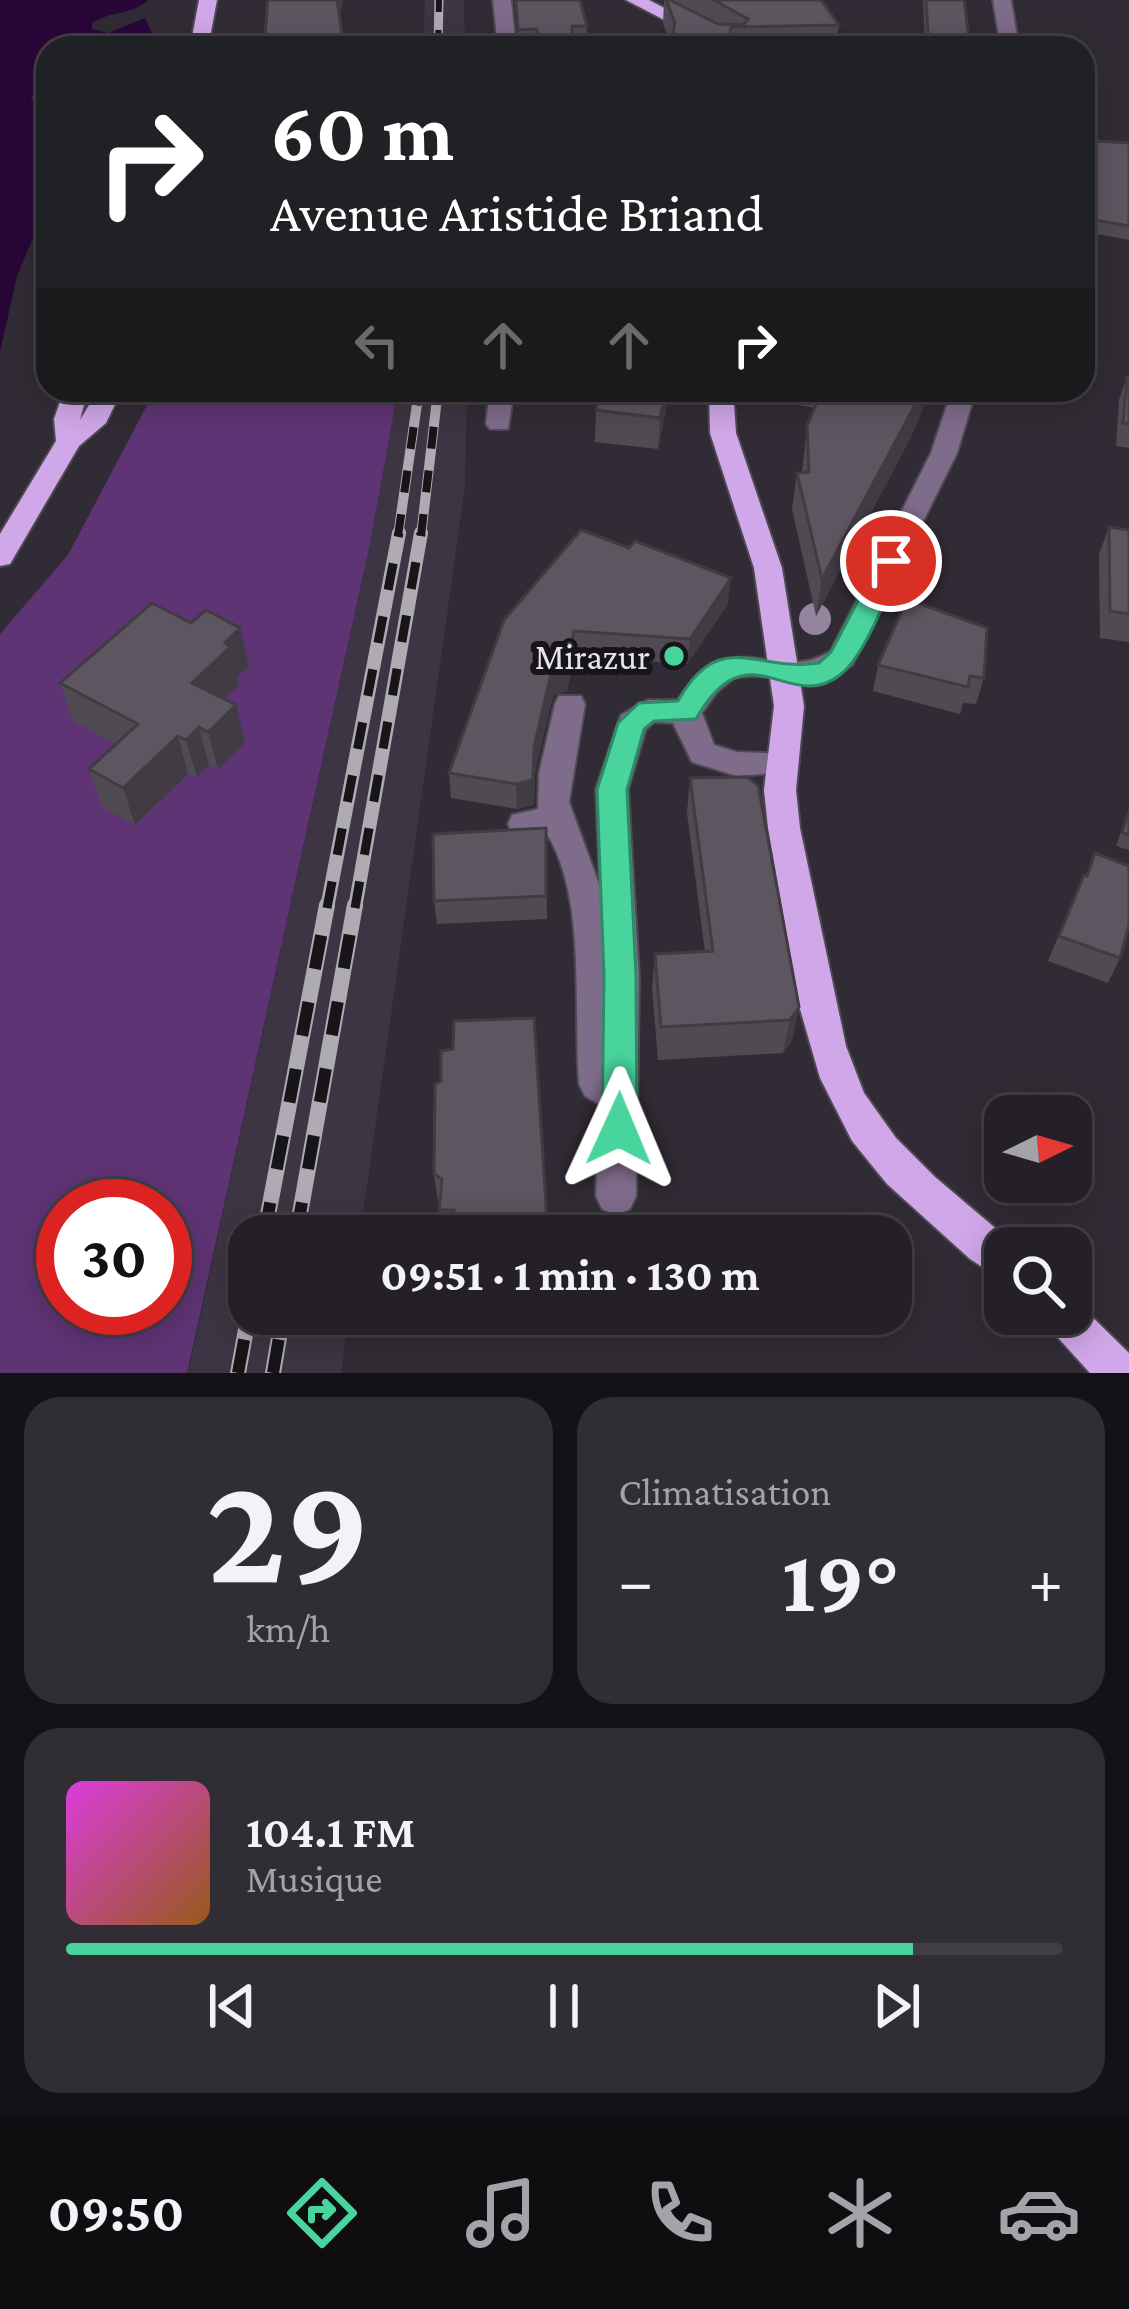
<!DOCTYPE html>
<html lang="fr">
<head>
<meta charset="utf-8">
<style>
	:root { --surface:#252028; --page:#312d34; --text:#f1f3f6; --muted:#a3a3a8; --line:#423e45; --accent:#49d49d }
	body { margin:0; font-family:"Crimson Pro",serif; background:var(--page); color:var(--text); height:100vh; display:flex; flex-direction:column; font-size:45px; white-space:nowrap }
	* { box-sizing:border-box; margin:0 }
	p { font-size:39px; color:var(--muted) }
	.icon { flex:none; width:66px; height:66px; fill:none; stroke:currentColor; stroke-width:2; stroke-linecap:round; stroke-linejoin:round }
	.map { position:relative; height:1373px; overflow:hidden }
	.panel { display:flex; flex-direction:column; gap:24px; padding:24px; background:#141216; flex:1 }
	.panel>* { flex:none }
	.hud { position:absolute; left:36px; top:36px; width:1059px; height:366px; border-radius:36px; box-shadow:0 6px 30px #0003,0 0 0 3px var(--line); background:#202124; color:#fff; overflow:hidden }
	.needle { width:78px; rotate:85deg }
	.tools { position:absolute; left:984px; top:1095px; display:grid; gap:24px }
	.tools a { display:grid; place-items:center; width:108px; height:108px; border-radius:24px; background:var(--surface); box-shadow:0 6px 30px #0003,0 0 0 3px var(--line); font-size:60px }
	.speed { position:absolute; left:36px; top:1179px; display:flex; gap:24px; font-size:60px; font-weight:700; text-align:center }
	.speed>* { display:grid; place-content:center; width:156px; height:156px; border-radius:50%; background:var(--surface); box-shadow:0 6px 30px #0003,0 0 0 3px var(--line); line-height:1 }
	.speed .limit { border:18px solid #d22; background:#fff; color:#111 }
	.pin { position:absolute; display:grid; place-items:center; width:102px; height:102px; color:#fff; margin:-51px; border:6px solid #fff; border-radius:50%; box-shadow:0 3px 12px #0007 }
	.me { position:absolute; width:132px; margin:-66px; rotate:1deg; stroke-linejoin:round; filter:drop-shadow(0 0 9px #0008) }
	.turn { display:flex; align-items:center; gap:42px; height:252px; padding:0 36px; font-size:54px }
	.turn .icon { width:156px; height:156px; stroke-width:2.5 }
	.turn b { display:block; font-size:84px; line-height:102px }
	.lanes { display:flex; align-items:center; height:114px; padding:0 36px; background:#0003; justify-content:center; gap:60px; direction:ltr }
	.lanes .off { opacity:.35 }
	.big { font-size:90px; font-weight:700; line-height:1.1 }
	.panel .tile { flex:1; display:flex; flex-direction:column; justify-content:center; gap:18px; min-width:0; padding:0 42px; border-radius:36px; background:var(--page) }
	.panel .dial { align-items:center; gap:0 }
	.dial b { font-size:156px; line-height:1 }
	.song { display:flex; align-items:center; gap:36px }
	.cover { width:144px; height:144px; border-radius:18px; background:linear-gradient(135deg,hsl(300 70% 55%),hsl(30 70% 35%)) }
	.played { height:12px; border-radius:6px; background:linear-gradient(90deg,var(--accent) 85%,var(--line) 85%) }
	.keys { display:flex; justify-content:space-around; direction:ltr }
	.heat { display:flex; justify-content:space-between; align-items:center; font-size:66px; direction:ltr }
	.panel .tiles { flex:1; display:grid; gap:24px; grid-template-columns:1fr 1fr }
	.tile:last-child { grid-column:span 2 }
	.trip { position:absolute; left:228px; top:1215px; width:684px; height:120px; border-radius:36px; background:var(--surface); box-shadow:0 6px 30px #0003,0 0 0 3px var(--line); font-weight:700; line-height:120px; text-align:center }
	.tab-bar { display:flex; height:192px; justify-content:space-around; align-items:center; background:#0f0d10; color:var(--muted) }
	.tab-bar .icon { width:84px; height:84px }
	.tab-bar .selected { color:var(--accent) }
	.tab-bar b { font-size:54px; color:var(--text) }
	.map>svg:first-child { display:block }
	.built { fill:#3d3543 }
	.green { fill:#5f3475; fill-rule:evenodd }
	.water { fill:#290638 }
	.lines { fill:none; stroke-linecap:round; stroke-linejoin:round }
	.minor-casing { stroke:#4e4952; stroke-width:4 }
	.major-casing { stroke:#4e4952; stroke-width:4 }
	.minor { fill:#7f6b8a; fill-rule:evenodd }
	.major { fill:#d0a7e8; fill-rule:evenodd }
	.rail-far3-casing { stroke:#afabb2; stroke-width:9 }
	.rail-far2-casing { stroke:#afabb2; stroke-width:10 }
	.rail-far1-casing { stroke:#afabb2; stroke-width:14 }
	.rail-casing { stroke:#afabb2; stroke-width:16 }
	.rail-far3 { stroke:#171519; stroke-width:6; stroke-dasharray:18; stroke-linecap:butt }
	.rail-far2 { stroke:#171519; stroke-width:8; stroke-dasharray:22; stroke-linecap:butt }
	.rail-far1 { stroke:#171519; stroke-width:9; stroke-dasharray:27; stroke-linecap:butt }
	.rail { stroke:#171519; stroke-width:12; stroke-dasharray:34; stroke-linecap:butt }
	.tree { fill:#94849e }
	.wall { fill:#504a53 }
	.shaded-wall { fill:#413c44 }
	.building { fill:#5d5661; stroke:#413c44; stroke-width:3 }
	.route { fill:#49d49d; stroke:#2f8a66; stroke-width:3 }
	.poi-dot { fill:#49d49d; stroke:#171519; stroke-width:4.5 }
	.labels { text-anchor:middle; stroke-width:12; stroke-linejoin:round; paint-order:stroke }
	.poi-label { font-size:36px; fill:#e7e4ea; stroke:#171519; text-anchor:end }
</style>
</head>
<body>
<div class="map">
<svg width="1129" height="1373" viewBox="0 0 1129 1373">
	<rect width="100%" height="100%" fill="#312b35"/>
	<path class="built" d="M 425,0 L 464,0 L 465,48 L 423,48 Z
		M 398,390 L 467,390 L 465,486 L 360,1236 L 249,1236 L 249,1314 L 349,1314 L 341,1373 L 188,1373 L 370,544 Z"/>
	<path class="green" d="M 155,390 L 398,390 L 370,544 L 187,1373 L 0,1373 L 0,634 L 68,555 ZM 63,1206 L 165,1206 L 165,1308 L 63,1308 Z"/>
	<path class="water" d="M 0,0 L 148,0 C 133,15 109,11 92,23 L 92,29 L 108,33 L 145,18 L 152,33 L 139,48 L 48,48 L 48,82 L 35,87 L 31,100 L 48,107 L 48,202 L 17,276 L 0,352 Z"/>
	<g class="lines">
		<g class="minor-casing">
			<path id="minor" d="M 493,0 L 511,0 L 516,48 L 498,48 Z
				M 993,0 L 1011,0 L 1019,48 L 1001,48 Z
				M 490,390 L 514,390 L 508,429 L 490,429 L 486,424 Z
				M 952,390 L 976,390 L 957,453 L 852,665 C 798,700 783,668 734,678 L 717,692 L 702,713 L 714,745 L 737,752 L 794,754 L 799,763 L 794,772 L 737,776 L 692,762 L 673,723 L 654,722 L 646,729 L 628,789 L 639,976 L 636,1196 L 630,1209 L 616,1215 L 602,1209 L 596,1196 L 599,1104 L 585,1096 L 579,1084 C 573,1009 587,899 547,834 L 512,833 L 508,824 L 512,815 L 538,809 L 539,773 L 555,704 L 559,696 L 581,696 L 585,704 L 569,802 L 600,887 L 596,789 L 621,715 L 648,700 L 678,700 C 738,617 771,688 831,651 L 931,453 Z"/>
		</g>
		<g class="major-casing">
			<path id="major" d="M 199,0 L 217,0 L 208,48 L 190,48 Z
				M 626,0 L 649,0 L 741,48 L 718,48 Z
				M 64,390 L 88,390 L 80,420 L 98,390 L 122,390 L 106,423 L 79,446 L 10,564 L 0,566 L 0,534 L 56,441 L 54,419 Z
				M 709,390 L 733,390 L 736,433 L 782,568 L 804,706 L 796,790 L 800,828 L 846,1046 L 864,1093 L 896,1138 L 935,1177 L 1019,1248 L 1005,1248 L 1005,1282 L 970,1259 L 887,1184 L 852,1141 L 820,1078 L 800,1009 L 768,828 L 764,790 L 774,706 L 754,568 L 710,433 Z
				M 1071,1296 L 1129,1353 L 1129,1373 L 1090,1373 L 1050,1329 L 1044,1314 L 1071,1314 Z"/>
		</g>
		<use href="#minor" class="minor"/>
		<use href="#major" class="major"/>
		<g class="rail-far3-casing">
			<path id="rail-far3" d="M 438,48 L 439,0"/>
		</g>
		<g class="rail-far2-casing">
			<path id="rail-far2" d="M 398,536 L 419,390
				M 421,536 L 438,390"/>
		</g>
		<g class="rail-far1-casing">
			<path id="rail-far1" d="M 327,908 L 399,533
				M 355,908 L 421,533"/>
		</g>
		<g class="rail-casing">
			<path id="rail" d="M 264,1236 L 327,905
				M 296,1236 L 355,905
				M 238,1373 L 249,1313
				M 273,1373 L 283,1314"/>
		</g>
		<use href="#rail-far3" class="rail-far3"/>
		<use href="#rail-far2" class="rail-far2"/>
		<use href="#rail-far1" class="rail-far1"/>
		<use href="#rail" class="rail"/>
	</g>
	<circle class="tree" cx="815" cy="619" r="16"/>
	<path class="wall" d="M 516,0 L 580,1 L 587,26 L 586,48 L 518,48 Z
		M 664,0 L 821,0 L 839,25 L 836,48 L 670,48 L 671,43 L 663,24 Z
		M 923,0 L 964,0 L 970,48 L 925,48 Z
		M 1096,141 L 1129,143 L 1129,240 L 1086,232 L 1093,154 Z
		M 1127,377 L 1129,377 L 1129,448 L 1116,446 L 1119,400 Z
		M 670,390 L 658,449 L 595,442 L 596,410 Z
		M 788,390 L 931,390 L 911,437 L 816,616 L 792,509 L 797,473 L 802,472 L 807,426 L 815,408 L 787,403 Z
		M 1109,527 L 1129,530 L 1129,642 L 1100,638 L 1099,554 Z
		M 728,604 L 687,664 L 574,656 L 567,692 L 555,694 L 551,703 L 535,772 L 534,805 L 517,809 L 451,798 L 449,773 L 504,620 Z
		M 240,628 L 249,666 L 237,677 L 239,685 L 225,699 L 245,743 L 218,769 L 209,765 L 197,777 L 188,774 L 135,825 L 102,807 L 89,769 L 116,744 L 73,721 L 60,683 Z
		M 878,665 L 984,678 L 976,704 L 963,703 L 960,714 L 873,691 Z
		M 690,778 L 799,1007 L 792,1040 L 783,1053 L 658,1060 L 652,988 L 655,954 L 705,952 L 687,813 Z
		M 1129,809 L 1129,850 L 1116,846 Z
		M 546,828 L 547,919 L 437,924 L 434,901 Z
		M 1095,853 L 1120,958 L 1108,983 L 1048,961 L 1084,875 L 1086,876 Z
		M 434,1174 L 548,1236 L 443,1236 Z"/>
	<path class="shaded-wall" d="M 337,0 L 343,0 L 338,24 Z
		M 666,390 L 670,390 L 658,449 L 660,418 Z
		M 923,390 L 931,390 L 911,437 L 816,616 L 822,579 Z
		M 731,578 L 728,604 L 687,664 L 690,639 Z
		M 240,628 L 249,666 L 237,677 L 239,685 L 202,721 L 192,683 L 225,643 Z
		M 574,631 L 574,656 L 567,692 L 555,694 L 551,703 L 535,772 L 534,805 L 517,809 L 516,784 L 534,747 L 550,678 Z
		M 236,705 L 245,743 L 218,769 L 208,732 Z
		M 199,727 L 209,765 L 197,777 L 186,740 Z
		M 178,736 L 188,774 L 135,825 L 123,788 Z
		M 799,1007 L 792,1040 L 783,1053 L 790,1020 Z"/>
	<path class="building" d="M 268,0 L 337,0 L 344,47 L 264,48 Z
		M 516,0 L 580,0 L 587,26 L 572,26 L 573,44 L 538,44 L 537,29 L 518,30 Z
		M 666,0 L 670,0 L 718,24 L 743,25 L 748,19 L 714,0 L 821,0 L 839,25 L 731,27 L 727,48 L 670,48 L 675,23 Z
		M 926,0 L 964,0 L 970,48 L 929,48 Z
		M 892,39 L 903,48 L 892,48 Z
		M 1096,141 L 1129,143 L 1129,226 L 1090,219 Z
		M 1127,377 L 1129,377 L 1129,424 L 1123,423 Z
		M 601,390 L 666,390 L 660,418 L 596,410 Z
		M 822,390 L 923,390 L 822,579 L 797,473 L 809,472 L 807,426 Z
		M 1109,527 L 1129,530 L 1129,614 L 1110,611 Z
		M 581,530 L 629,548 L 635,541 L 731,578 L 690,639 L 574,631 L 567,666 L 555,669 L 550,678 L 534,747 L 533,780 L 516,784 L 449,773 L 504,620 Z
		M 907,599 L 987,628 L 984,678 L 970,676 L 968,687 L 878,665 Z
		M 152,603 L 191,623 L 206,610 L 240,628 L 225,643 L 230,647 L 192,683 L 236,705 L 208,732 L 199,727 L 186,740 L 178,736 L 123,788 L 89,769 L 138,724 L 60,683 Z
		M 747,777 L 758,785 L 799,1007 L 790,1020 L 661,1027 L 655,954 L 713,951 L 690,778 Z
		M 1129,812 L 1129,835 L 1122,832 Z
		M 546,828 L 546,896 L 434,901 L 433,834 Z
		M 1095,853 L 1129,866 L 1129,925 L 1120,958 L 1059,936 L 1084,875 L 1087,876 Z
		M 534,1018 L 548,1236 L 453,1236 L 454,1210 L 439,1210 L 442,1179 L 434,1174 L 435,1084 L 441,1081 L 441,1051 L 453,1049 L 454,1021 Z"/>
	<path class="route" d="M 891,552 L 903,561 C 888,591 866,655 840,675 C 789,715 748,626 696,719 L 654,721 L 644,729 L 627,790 L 636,976 L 637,1129 L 631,1141 L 619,1145 L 607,1141 L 602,1129 L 604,976 L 597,790 L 618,723 L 639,703 L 678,701 C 720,626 757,673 819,663 L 831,652 L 882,555 Z"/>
	<circle class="poi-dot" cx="674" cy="656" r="12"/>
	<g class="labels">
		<g class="poi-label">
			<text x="650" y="669">Mirazur</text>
		</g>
	</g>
</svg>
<div class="tools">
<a><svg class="needle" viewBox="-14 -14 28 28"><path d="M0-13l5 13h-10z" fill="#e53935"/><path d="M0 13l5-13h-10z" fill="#a3a3a8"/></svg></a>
<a><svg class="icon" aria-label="search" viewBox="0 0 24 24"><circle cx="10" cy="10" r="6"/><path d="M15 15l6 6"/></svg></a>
</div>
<div class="speed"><div class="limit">30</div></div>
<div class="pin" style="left:891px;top:561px;background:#d93025"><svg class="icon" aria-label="arrive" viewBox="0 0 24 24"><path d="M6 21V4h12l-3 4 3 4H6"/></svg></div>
<svg class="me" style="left:619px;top:1129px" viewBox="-20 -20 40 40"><path d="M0-17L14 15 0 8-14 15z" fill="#49d49d" stroke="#fff" stroke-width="4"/></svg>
<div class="trip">09:51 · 1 min · 130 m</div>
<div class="hud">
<div class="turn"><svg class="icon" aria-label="right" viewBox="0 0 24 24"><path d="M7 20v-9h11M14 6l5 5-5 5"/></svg><div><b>60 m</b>Avenue Aristide Briand</div></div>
<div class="lanes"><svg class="icon off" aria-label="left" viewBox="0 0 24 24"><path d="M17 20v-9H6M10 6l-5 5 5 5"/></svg><svg class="icon off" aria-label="ahead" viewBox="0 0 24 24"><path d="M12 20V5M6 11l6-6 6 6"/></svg><svg class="icon off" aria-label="ahead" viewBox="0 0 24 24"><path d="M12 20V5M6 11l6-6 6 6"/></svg><svg class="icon" aria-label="right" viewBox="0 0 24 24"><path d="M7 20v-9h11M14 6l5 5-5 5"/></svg></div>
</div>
</div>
<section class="panel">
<div class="tiles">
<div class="tile dial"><b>29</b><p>km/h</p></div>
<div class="tile"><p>Climatisation</p>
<div class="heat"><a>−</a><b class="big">19°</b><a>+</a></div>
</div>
<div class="tile">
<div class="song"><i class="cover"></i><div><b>104.1 FM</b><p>Musique</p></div></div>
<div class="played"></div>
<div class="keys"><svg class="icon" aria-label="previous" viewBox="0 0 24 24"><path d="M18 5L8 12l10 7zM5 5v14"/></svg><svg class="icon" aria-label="pause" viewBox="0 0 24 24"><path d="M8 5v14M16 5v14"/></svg><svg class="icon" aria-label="next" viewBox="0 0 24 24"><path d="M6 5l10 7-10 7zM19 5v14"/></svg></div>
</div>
</div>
</section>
<nav class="tab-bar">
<b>09:50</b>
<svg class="icon selected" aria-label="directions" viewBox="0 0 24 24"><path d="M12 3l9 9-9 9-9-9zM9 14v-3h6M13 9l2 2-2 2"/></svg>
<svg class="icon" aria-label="music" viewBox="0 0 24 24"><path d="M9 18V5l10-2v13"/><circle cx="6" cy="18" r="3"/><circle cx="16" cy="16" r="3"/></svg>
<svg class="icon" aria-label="phone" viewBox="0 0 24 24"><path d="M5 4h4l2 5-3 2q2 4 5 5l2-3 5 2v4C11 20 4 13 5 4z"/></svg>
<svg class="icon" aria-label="climate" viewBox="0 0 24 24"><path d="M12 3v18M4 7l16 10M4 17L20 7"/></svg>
<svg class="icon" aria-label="car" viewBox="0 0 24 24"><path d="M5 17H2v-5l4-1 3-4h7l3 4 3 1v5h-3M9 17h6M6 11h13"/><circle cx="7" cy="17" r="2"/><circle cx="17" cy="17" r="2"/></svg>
</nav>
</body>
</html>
